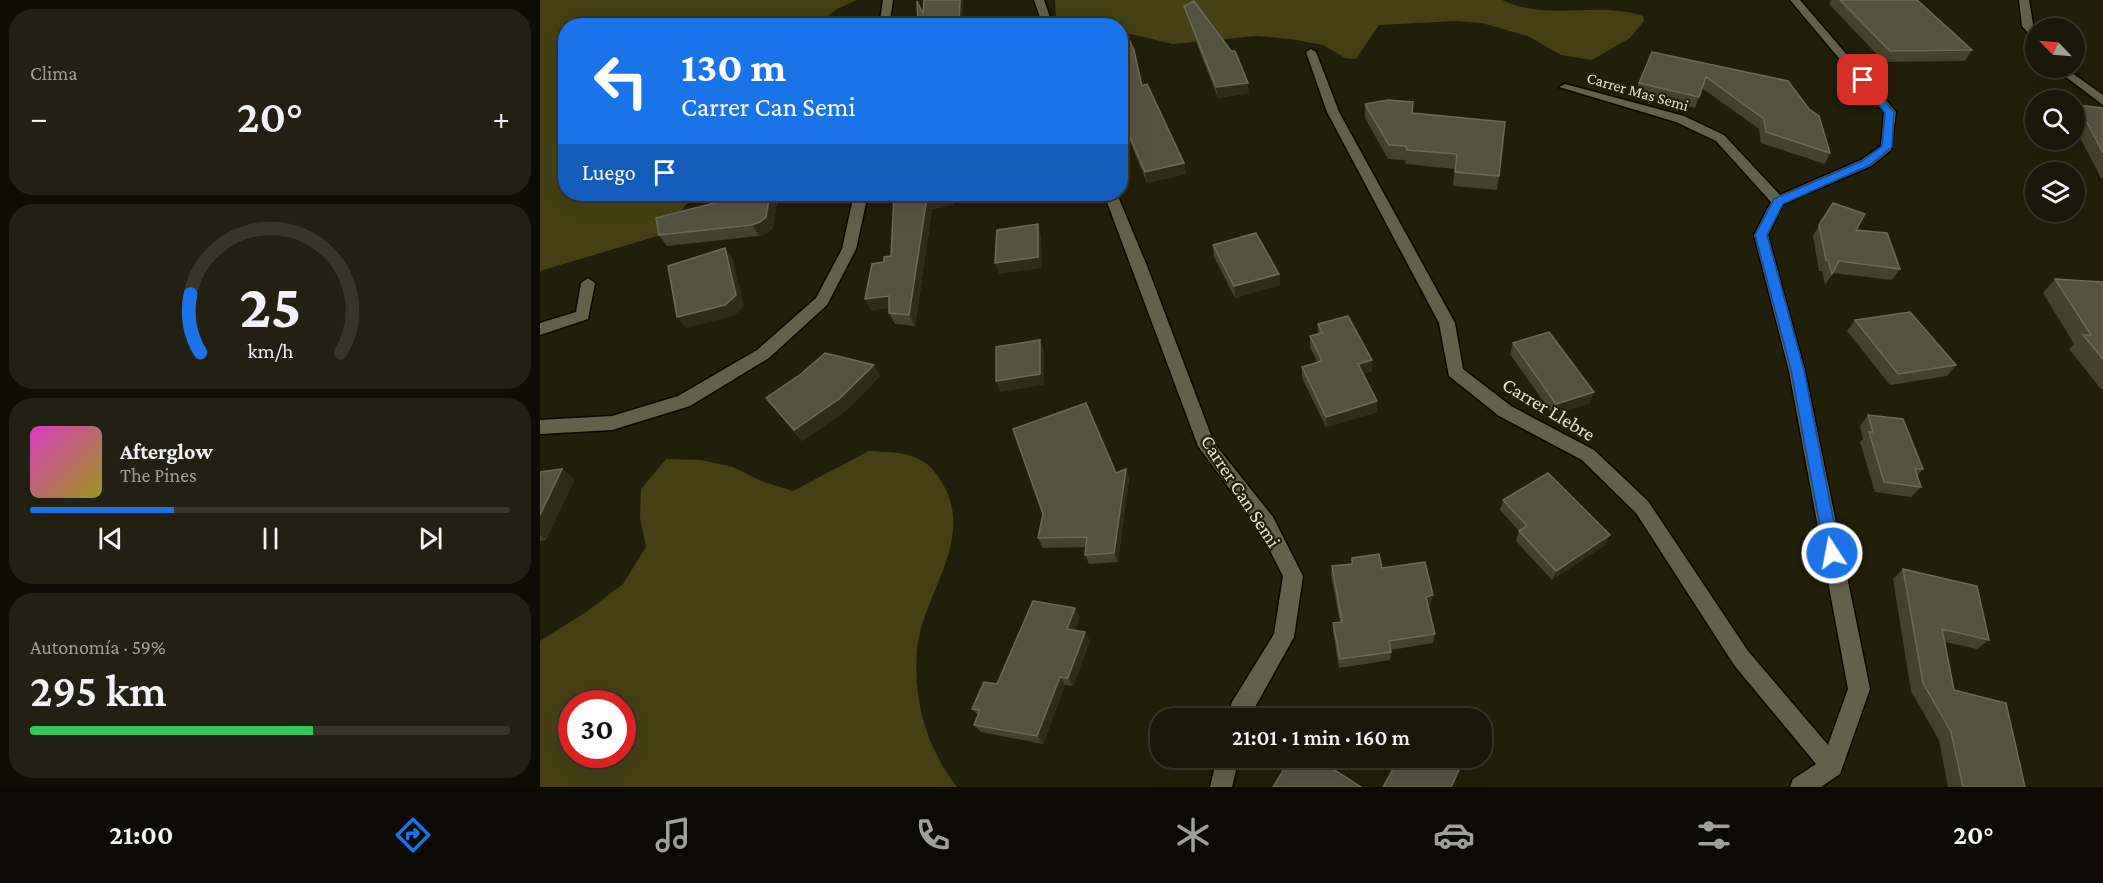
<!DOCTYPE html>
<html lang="es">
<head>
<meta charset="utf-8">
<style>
	:root { --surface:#191708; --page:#222012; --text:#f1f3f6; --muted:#9f9f9c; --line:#373629; --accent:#1a73e8 }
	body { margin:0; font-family:"Crimson Pro",serif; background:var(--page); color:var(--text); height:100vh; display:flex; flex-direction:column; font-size:22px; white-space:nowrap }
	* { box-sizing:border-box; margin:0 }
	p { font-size:20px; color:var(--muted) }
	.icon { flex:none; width:33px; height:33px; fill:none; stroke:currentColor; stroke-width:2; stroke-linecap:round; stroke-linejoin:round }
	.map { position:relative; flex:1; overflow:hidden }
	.panel { display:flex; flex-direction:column; gap:9px; padding:9px; background:#0e0d04; width:540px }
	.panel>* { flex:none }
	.banner { position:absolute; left:18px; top:18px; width:570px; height:183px; border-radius:24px; box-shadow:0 6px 24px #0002,0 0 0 2px var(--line); background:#1a73e8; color:#fff; overflow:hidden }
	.needle { width:39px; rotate:295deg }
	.fabs { position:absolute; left:1485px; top:18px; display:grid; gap:12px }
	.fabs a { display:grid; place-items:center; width:60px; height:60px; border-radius:50%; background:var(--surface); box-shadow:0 6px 24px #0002,0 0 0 2px var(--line); font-size:30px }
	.speed { position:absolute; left:18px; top:690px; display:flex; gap:12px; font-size:30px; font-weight:700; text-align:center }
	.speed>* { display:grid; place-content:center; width:78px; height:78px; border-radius:50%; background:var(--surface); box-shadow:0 6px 24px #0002,0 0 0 2px var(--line); line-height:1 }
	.speed .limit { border:9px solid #d22; background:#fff; color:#111 }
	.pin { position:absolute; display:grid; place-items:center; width:51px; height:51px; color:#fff; margin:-26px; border-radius:12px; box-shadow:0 3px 9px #0006 }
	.me { position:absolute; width:66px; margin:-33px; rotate:349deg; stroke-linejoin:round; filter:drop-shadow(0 0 4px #0008) }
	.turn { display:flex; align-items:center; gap:21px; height:126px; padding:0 24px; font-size:27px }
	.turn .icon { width:78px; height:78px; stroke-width:2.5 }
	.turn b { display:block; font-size:42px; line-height:51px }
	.then { display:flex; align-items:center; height:57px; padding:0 24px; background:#0003; gap:12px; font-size:22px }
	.big { font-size:45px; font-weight:600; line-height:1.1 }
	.panel .widget { flex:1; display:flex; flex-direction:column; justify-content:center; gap:9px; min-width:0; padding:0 21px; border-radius:24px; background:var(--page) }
	.panel .dial { align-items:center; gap:0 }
	.dial svg { height:156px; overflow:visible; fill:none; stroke:var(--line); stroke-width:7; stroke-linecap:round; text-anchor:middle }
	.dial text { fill:var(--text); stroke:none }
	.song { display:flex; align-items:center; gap:18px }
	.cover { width:72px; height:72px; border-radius:9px; background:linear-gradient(135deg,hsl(310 70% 55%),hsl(60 70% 35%)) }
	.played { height:6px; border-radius:3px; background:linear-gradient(90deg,var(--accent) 30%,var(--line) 30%) }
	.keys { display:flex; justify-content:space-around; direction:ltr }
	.heat { display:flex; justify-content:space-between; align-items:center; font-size:33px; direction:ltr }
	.charge { height:9px; border-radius:4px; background:linear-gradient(90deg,#34c759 59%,var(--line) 0) }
	.trip { position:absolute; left:610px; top:708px; width:342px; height:60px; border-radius:24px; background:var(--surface); box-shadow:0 6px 24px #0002,0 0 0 2px var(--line); font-weight:600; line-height:60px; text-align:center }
	.tab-bar { display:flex; height:96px; justify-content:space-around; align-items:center; background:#0a0903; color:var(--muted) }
	.tab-bar .icon { width:42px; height:42px }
	.tab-bar .selected { color:var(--accent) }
	.tab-bar b { font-size:27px; color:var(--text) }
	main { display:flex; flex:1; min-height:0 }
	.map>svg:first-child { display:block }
	.green { fill:#454115; fill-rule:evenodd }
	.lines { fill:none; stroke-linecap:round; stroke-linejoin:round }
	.minor-casing { stroke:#0b0800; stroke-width:3 }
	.minor { fill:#63614a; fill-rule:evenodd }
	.wall { fill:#44422e }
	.shaded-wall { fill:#2f2d18 }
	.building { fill:#555340; stroke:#6b6a57; stroke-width:1.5 }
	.route { fill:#1a73e8; stroke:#114b97; stroke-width:1.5 }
	.labels { text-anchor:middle; stroke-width:4.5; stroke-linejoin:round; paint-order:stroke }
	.far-street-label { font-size:16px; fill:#e3e2d5; stroke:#211f0a }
	.street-label { font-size:20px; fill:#e3e2d5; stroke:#211f0a }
</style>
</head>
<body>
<main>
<section class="panel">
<div class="widget"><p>Clima</p>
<div class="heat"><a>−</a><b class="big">20°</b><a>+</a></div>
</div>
<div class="widget dial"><svg viewBox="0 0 100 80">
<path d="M14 69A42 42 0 1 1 86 69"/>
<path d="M14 69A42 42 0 0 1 9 39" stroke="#1a73e8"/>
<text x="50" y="56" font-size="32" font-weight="700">25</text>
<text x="50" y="72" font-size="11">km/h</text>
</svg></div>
<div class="widget">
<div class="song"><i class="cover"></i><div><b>Afterglow</b><p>The Pines</p></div></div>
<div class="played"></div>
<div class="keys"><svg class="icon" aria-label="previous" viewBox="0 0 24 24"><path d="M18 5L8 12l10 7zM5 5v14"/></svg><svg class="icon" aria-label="pause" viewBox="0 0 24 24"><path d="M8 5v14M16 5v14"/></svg><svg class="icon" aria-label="next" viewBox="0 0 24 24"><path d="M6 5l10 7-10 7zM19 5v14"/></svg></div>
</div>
<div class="widget"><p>Autonomía · 59%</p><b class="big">295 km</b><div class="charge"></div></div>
</section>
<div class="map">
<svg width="1563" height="787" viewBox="0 0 1563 787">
	<rect width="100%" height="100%" fill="#211f0a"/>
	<path class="green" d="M 0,0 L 317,0 L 297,9 L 276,25 L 26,26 L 26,194 L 154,194 L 124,234 L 0,271 Z
		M 515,0 L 962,0 C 1007,22 1058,0 1103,16 L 1104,21 L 1090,38 L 1052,60 L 1021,55 L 988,36 L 942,23 L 916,21 L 839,25 L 816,59 L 805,58 L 783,45 L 751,39 L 716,36 L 633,44 L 582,32 L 580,26 L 523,25 L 516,20 Z
		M 329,451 C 365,453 387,452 405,488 C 433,544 382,595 377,650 C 373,700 386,747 417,787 L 0,787 L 0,641 L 46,612 L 83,584 L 106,547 L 100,518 L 101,489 L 126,459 L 161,460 L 193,467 L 221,481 L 253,491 ZM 32,704 L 82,704 L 82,754 L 32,754 Z"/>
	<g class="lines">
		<g class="minor-casing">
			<path id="minor" d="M 343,0 L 353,0 L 349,26 L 339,26 Z
				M 494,0 L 504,0 L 513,26 L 503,26 Z
				M 1250,0 L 1260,0 L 1356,112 L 1351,150 L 1331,166 L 1243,204 L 1228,235 L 1265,371 L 1330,689 L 1300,774 L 1281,787 L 1250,787 L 1253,779 L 1276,764 L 1194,665 L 1096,513 L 1042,460 L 959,416 L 909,376 L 899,323 L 787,112 L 766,52 L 771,49 L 776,52 L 799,112 L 915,323 L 923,369 L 971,406 L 1054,450 L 1108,501 L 1208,651 L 1288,745 L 1308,689 L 1249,371 L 1214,235 L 1231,202 L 1176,141 L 1136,122 L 1019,87 L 1025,84 L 1144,116 L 1184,135 L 1240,195 L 1321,160 L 1341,146 L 1344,112 Z
				M 1479,0 L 1489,0 L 1496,42 L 1482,26 Z
				M 1514,68 L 1525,68 L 1563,95 L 1563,105 Z
				M 314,194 L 328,194 L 316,249 L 287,305 L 229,358 L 150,406 L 72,430 L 0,434 L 0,420 L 72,416 L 138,396 L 217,350 L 276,298 L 302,249 Z
				M 564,194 L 577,194 L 607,266 L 674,443 L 733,517 L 763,576 L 754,637 L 709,718 L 687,718 L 692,702 L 734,634 L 743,576 L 719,529 L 658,446 Z
				M 48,278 L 55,283 L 48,319 L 0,335 L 0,323 L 36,312 L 41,283 Z
				M 677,758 L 699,758 L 692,787 L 670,787 Z"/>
		</g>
		<use href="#minor" class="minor"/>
	</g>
	<path class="wall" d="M 1291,0 L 1377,0 L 1432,50 L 1425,61 L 1344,62 L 1289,4 Z
		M 644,6 L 709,93 L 678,98 L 646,16 Z
		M 580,26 L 602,86 L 644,163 L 646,174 L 607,183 L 583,125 L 580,126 Z
		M 1112,52 L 1248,81 L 1290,153 L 1285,164 L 1221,143 L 1219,129 L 1162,88 L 1155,108 L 1096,93 L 1099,83 Z
		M 825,104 L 872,113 L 959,176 L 957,190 L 913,186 L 915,169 L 866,164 L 865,160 L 848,159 L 825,118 Z
		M 1538,105 L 1563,108 L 1563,178 L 1561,178 L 1534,126 L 1534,109 Z
		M 354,194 L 414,194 L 414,205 L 392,209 L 375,326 L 355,324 L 349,313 L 349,308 L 331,310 L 325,299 L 344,262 L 351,256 Z
		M 237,201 L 233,228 L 227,233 L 219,236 L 127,246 L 119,235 Z
		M 1279,225 L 1316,230 L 1360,269 L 1352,280 L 1293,273 L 1285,285 L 1282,271 L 1279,271 L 1273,236 Z
		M 673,245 L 739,274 L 740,285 L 695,298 L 674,257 Z
		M 1515,279 L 1563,282 L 1563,389 L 1561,389 L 1529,349 L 1534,344 L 1503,293 Z
		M 1315,320 L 1416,365 L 1407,376 L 1350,385 L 1307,331 Z
		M 778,324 L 832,360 L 832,371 L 823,374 L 837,412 L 786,427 L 762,378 L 762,367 L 777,362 L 770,347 L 770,336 L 778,334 Z
		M 973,343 L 1050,403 L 1013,415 L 970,354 Z
		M 334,365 L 340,376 L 307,410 L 262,441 L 226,398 Z
		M 1328,415 L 1383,469 L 1377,476 L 1381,487 L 1371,497 L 1335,492 L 1320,442 L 1323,439 L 1320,426 Z
		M 22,469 L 34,480 L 6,540 L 0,541 L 0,472 Z
		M 586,469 L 589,479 L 578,562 L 549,564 L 545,555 L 546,547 L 503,548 L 498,538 L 576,473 Z
		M 963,500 L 1065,545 L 1012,580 L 976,541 L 979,531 L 960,510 Z
		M 812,558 L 842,568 L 891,605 L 888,605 L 895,634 L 893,643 L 851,650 L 850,660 L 799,668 L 793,632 L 793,623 L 800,622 L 791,576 L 792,566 L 812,564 Z
		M 1363,569 L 1449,640 L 1437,649 L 1405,642 L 1414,690 L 1485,787 L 1408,787 L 1399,740 L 1371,691 L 1353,579 Z
		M 535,608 L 540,617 L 535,630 L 550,641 L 533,686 L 525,685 L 503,744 L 441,732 L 434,725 L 438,715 L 432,709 Z"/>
	<path class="shaded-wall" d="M 420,0 L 423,0 L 423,26 L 419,26 Z
		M 708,83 L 709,93 L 678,98 L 676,87 Z
		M 580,115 L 583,125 L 580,126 Z
		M 644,163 L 646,174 L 607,183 L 605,172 Z
		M 230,194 L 233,194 L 237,201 L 233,228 L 227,233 L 219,236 L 212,225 Z
		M 410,194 L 414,194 L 414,205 L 392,209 L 375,326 L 369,315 L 387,197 Z
		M 498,224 L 501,236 L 502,268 L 459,274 L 455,263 Z
		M 185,248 L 193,259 L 204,306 L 194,316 L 146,328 L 137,317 Z
		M 739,274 L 740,285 L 695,298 L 694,286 Z
		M 349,296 L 355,307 L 331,310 L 325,299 Z
		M 500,340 L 504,351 L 504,385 L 460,392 L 456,381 Z
		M 832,360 L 832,371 L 817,375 L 818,364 Z
		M 334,365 L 340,376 L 307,410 L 262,441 L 254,430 Z
		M 1054,392 L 1050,403 L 1013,415 L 1016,404 Z
		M 837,401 L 837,412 L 786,427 L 786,417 Z
		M 22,469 L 34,480 L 6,540 L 0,535 L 0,515 Z
		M 586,469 L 589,479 L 578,562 L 574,553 Z
		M 1070,535 L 1065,545 L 1012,580 L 1016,571 Z
		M 893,595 L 891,605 L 884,606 L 886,597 Z
		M 535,608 L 540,617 L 532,638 L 527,629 Z
		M 545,632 L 550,641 L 533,686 L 528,678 Z
		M 520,677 L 525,685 L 503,744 L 497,736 Z"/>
	<path class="building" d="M 384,0 L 420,0 L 419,26 L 378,26 L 377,1 L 383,14 Z
		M 1300,0 L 1377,0 L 1432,50 L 1350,51 Z
		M 654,1 L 691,51 L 695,51 L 708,83 L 676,87 L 644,6 Z
		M 582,25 L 594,50 L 602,86 L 607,84 L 644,163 L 605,172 L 580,114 L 580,26 L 579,26 Z
		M 1112,52 L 1248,81 L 1269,109 L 1279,116 L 1290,153 L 1226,132 L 1224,119 L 1166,77 L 1159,97 L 1099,83 Z
		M 848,100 L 873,102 L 872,113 L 965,122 L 959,176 L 915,172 L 917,154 L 867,150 L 866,146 L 849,145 L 825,104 Z
		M 1538,105 L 1563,108 L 1563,153 Z
		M 178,194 L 230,194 L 226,217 L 220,222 L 212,225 L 119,235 L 116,218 L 178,202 Z
		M 354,194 L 410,194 L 387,197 L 369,315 L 349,313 L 349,296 L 325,299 L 332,264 L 344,262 L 344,257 L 351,256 Z
		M 1293,203 L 1325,214 L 1316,230 L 1347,233 L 1360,269 L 1299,261 L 1292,274 L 1288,260 L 1286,260 L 1279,225 Z
		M 498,224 L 498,257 L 455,263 L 457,230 Z
		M 716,233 L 739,274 L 694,286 L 673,245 Z
		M 185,248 L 196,295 L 185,305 L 137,317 L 128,266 Z
		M 1515,279 L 1563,282 L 1563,359 L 1543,335 L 1551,335 Z
		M 1370,312 L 1416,365 L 1358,374 L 1315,320 Z
		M 808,316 L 832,360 L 818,364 L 837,401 L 786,417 L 762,367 L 782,361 L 770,336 L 782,333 L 778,324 Z
		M 1009,332 L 1054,392 L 1016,404 L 973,343 Z
		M 500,340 L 500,374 L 456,381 L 456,347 Z
		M 285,353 L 334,365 L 299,399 L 254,430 L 226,398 L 261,374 Z
		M 546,403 L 576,473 L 586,469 L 574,553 L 545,555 L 547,537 L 498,538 L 503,514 L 473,429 Z
		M 1328,415 L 1363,419 L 1383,469 L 1375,469 L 1381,487 L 1344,482 L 1329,432 L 1333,432 Z
		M 22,469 L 0,515 L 0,472 Z
		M 1008,473 L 1070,535 L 1016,571 L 979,531 L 987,526 L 963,500 Z
		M 839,554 L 842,568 L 885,562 L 893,595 L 886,597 L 895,634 L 849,641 L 851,652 L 800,659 L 793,623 L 802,622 L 792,566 L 812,564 L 812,558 Z
		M 1363,569 L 1437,586 L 1449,640 L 1402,629 L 1414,690 L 1466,703 L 1485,787 L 1423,787 L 1411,732 L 1383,683 Z
		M 493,601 L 535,608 L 527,629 L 545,632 L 528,678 L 520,677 L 497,736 L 434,725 L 440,710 L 432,709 L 444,682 L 457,684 Z
		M 751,758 L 776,758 L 821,787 L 733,787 Z
		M 859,758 L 899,758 L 919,770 L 911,787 L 843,787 Z"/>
	<path class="route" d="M 1323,77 L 1354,112 L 1352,147 L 1330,165 L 1243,204 L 1227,235 L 1264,370 L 1300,553 L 1298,558 L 1292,560 L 1287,558 L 1285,553 L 1251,370 L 1215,235 L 1234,199 L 1322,161 L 1342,146 L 1345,113 L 1318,80 Z"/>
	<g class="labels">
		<g class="far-street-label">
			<text transform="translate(1098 91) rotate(16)" y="6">Carrer Mas Semi</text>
		</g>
		<g class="street-label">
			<text transform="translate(1009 409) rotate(31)" y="7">Carrer Llebre</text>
			<text transform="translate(701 491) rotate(57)" y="7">Carrer Can Semi</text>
		</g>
	</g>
</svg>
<div class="fabs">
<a><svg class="needle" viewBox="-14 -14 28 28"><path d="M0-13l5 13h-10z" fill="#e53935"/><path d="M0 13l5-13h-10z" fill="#9f9f9c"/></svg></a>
<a><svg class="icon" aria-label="search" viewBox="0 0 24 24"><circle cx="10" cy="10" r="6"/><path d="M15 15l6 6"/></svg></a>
<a><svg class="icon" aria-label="layers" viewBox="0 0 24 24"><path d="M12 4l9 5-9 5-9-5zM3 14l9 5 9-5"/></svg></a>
</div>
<div class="speed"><div class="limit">30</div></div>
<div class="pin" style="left:1323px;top:80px;background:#d93025"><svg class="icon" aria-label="arrive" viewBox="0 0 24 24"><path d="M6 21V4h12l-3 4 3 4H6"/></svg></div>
<svg class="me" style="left:1292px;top:553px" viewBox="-20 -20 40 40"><circle r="17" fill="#1a73e8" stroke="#fff" stroke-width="3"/><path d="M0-11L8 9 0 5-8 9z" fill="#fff"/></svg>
<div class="trip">21:01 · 1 min · 160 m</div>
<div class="banner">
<div class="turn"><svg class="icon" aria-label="left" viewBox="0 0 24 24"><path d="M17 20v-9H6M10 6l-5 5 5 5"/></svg><div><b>130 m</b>Carrer Can Semi</div></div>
<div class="then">Luego<svg class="icon" aria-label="arrive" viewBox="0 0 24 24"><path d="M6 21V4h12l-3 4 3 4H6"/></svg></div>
</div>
</div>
</main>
<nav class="tab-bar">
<b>21:00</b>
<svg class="icon selected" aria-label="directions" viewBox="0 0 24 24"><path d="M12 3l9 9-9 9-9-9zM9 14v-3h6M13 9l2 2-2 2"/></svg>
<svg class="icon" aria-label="music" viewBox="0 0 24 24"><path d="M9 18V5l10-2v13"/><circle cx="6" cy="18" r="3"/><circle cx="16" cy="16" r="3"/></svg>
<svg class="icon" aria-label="phone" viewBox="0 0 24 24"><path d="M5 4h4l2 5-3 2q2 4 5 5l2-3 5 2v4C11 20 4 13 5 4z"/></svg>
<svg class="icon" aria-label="climate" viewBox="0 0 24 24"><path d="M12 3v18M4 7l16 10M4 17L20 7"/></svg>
<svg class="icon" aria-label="car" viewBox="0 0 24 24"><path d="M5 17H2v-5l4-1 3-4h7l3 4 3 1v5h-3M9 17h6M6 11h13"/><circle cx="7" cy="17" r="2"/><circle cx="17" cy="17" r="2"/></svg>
<svg class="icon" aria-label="filters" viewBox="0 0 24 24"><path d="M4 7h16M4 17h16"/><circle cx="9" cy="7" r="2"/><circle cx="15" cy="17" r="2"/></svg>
<b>20°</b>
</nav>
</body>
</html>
